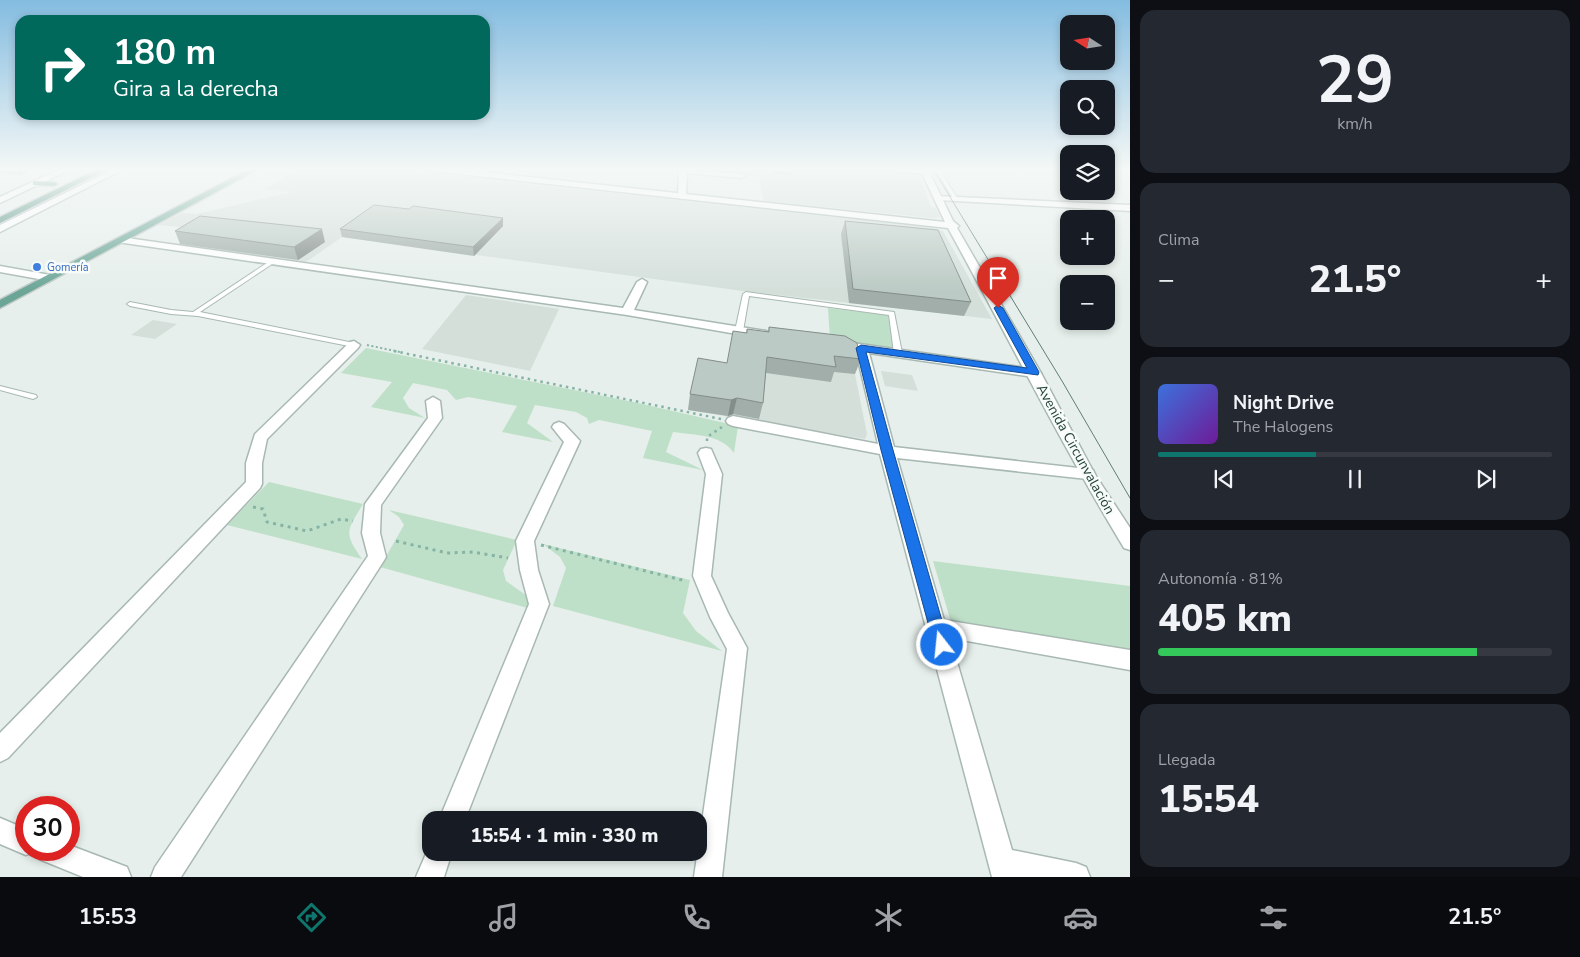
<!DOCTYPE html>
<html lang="es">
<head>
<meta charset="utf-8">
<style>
	:root { --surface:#171b24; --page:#242831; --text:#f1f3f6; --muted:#9ea1a6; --line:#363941; --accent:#0f766e }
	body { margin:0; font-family:"Nunito Sans",sans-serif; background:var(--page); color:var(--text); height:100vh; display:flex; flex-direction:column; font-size:19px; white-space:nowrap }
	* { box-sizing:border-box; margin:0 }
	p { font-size:16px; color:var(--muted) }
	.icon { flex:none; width:28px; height:28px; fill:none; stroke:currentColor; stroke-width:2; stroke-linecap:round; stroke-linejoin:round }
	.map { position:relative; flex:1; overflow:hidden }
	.details { display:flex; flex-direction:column; gap:10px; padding:10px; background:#0d0f14; width:450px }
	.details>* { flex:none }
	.top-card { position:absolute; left:15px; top:15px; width:475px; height:105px; border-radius:15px; box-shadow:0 2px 8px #0003; background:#00695c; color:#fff; overflow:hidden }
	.needle { width:32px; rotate:282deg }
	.controls { position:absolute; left:1060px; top:15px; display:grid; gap:10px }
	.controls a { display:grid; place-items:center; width:55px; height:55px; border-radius:10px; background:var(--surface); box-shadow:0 2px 8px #0003; font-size:25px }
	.speed { position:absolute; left:15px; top:796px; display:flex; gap:10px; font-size:25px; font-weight:700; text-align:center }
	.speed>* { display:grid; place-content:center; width:65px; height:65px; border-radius:50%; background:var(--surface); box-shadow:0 2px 8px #0003; line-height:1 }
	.speed .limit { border:8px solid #d22; background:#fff; color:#111 }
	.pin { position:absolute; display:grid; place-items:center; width:42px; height:42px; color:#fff; margin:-51px -21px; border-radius:50% 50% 50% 0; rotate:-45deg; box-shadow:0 0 5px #0007 }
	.pin .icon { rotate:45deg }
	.me { position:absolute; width:55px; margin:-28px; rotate:344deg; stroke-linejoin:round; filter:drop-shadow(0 0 4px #0008) }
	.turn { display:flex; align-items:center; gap:18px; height:105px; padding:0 15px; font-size:22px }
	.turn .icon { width:65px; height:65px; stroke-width:2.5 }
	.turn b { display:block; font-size:35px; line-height:42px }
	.big { font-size:38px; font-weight:800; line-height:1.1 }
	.details .tile { flex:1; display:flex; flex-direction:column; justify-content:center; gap:8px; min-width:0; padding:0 18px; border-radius:15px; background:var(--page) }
	.details .dial { align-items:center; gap:0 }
	.dial b { font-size:65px; line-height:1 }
	.song { display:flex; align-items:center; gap:15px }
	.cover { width:60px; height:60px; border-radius:8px; background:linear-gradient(135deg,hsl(220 70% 55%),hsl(280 70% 35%)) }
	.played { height:5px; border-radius:2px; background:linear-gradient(90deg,var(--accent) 40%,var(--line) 40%) }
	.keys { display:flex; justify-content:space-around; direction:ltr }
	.heat { display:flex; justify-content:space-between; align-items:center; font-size:28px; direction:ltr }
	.charge { height:8px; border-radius:4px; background:linear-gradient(90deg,#34c759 81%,var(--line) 0) }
	.trip { position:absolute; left:422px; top:811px; width:285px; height:50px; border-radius:15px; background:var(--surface); box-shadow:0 2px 8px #0003; font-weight:800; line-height:50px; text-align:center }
	.dock { display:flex; height:80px; justify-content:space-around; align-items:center; background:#090b0e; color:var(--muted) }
	.dock .icon { width:35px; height:35px }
	.dock .selected { color:var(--accent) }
	.dock b { font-size:22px; color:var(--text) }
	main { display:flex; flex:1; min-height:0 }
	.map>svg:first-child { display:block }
	.built { fill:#d4dfda }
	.green { fill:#bfe0c8 }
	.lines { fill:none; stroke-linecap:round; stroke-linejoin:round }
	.service-casing { stroke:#a8b8b2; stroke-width:2 }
	.minor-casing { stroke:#a8b8b2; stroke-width:3 }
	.tertiary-casing { stroke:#a8b8b2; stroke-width:3 }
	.primary-casing { stroke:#c2cac8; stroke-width:3 }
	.trunk-casing { stroke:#c2cac8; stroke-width:3 }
	.path-far2 { stroke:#86b3a5; stroke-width:2; stroke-dasharray:2 2.5; stroke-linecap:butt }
	.path-far1 { stroke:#86b3a5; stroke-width:2.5; stroke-dasharray:2.5 4; stroke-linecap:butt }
	.path { stroke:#86b3a5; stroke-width:3; stroke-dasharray:3 4.5; stroke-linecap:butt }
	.service { fill:#fff; fill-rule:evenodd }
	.minor { fill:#fff; fill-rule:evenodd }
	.tertiary { fill:#fff; fill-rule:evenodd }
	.primary { fill:#6aa596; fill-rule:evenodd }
	.trunk { fill:#4c8a7c; fill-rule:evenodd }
	.tram { stroke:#5f7d75; stroke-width:1 }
	.wall { fill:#a1aea9 }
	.shaded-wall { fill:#838d89 }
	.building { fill:#bbcac4; stroke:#838d89 }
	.route { fill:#1a73e8; stroke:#114b97 }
	.shop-dot { fill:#3f7fe0; stroke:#f7fbf9; stroke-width:2 }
	.labels { text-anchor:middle; stroke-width:5; stroke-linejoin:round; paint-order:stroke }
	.far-shop-label { font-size:11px; fill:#366cbe; stroke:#f7fbf9; text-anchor:start }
	.street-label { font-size:14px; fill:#24423a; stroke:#f7fbf9 }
</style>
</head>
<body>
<main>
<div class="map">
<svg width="1130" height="877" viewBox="0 0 1130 877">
	<rect width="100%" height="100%" fill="#e6efeb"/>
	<path class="built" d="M 299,169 L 392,169 L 934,228 L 943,231 L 992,319 L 743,291 L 342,237 L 306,262 L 297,261 L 178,245 L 204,229 L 158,225 L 182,213 L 197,214 L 292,192 L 264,189 Z
		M 757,169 L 860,169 L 914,173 L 919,174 L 931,207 L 936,208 L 940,217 L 933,218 L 764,201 Z
		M 466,295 L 559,309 L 530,371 L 422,349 Z
		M 153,320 L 177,324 L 155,339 L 131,335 Z
		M 852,359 L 867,434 L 865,439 L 688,410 L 695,373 Z
		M 881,371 L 912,375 L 918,391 L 885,386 Z"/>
	<path class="green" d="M 688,169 L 757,169 L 758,175 Z
		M 828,308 L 888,315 L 894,349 L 830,340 Z
		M 366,348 L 638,403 L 738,426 L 734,453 C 721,434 694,435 673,432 L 666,452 L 703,470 L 643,458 L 652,431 L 599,420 L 589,424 L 587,418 L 576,412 L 535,405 L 527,423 L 553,442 L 502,432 L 517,406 L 468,397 L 456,400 L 447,390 L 413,383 L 403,398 L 409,408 L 425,418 L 371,407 L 392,382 L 341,373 Z
		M 269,482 L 363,504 C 347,531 343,532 362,559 L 227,525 Z
		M 389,510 L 517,540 L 503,570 L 506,581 L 530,598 L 531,609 L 380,567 L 404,525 L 399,517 Z
		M 543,544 L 690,580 L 683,613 L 696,631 L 722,651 L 553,606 L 566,568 L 560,557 Z
		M 933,561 L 1130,586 L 1130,652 L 951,622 Z"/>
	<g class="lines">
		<g class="service-casing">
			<path id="service" d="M 935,169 L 939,169 L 958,199 L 958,200 L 954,200 Z
				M 273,259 L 275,260 L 275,262 L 200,312 L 354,343 L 357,343 L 357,347 L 354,347 L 198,316 L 171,314 L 130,306 L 127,304 L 130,302 L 171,310 L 193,312 Z
				M 746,292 L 894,312 L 902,353 L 898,355 L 894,353 L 889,315 L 749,296 L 743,331 L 741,332 L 737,332 L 735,331 L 743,294 Z
				M 0,386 L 36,395 L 37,397 L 33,399 L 0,390 Z"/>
		</g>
		<g class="minor-casing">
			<path id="minor" d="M 60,169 L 71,169 L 0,203 L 0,197 Z
				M 114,169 L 124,169 L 0,232 L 0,225 Z
				M 679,169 L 741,174 L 745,176 L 741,178 L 687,173 L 686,197 L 682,199 L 678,197 Z
				M 887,169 L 921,169 L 930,172 L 926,174 L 891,171 Z
				M 935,196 L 1130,205 L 1130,211 L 938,200 L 934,198 Z
				M 120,237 L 623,308 L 637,282 L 642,279 L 647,282 L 634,310 L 766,331 L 772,335 L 766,339 L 627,315 L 117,242 L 115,240 Z
				M 0,266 L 50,275 L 55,278 L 50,281 L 0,272 Z
				M 354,341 L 360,345 L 358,348 L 267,439 L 262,463 L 262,484 L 260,488 L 8,758 L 0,762 L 0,733 L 246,482 L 246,463 L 255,434 L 350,342 Z
				M 839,341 L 1034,369 L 1041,373 L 1034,377 L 869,353 L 894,447 L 1087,469 L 1093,470 L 1095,474 L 1093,478 L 1087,479 L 897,458 L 944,620 L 1130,650 L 1130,670 L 950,638 L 1012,850 L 1076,863 L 1086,867 L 1090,877 L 992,877 L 880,454 L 733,426 L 728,424 L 726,421 L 728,418 L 733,416 L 878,444 L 856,351 L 835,348 L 833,345 Z
				M 433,397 L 440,401 L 442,418 L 381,505 L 380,533 L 386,557 L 383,562 L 181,877 L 151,877 L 155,867 L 368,556 L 362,533 L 365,504 L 428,418 L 426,401 Z
				M 559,422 L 564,424 L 580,441 L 534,541 L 538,570 L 549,604 L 465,820 L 439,820 L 529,604 L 520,570 L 516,541 L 564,442 L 552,427 L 554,424 Z
				M 706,448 L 711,449 L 722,474 L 711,576 L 728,613 L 747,648 L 722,877 L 694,877 L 727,649 L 710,617 L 693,576 L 706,474 L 698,453 L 701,449 Z
				M 0,818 L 26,829 L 26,850 L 69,850 L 69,845 L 127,867 L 131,877 L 83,877 L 39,859 L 35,851 L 26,855 L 0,844 Z
				M 431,842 L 431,852 L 452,852 L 444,877 L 416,877 Z"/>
		</g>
		<g class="tertiary-casing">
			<path id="tertiary" d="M 428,169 L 455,169 L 945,222 L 920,169 L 928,169 L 953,221 L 959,226 L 957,228 L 1041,373 L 1094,473 L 1130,528 L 1130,550 L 1124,548 C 1061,444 1007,335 948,228 L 432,171 Z"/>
		</g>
		<g class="primary-casing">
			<path id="primary" d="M 249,169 L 259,169 L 0,308 L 0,300 Z"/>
		</g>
		<g class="trunk-casing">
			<path id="trunk" d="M 98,169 L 108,169 L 0,223 L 0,217 Z
				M 33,181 L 54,182 L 58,184 L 54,186 L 36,185 L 33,185 Z"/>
		</g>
		<path class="path-far2" d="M 367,345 L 400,352"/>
		<path class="path-far1" d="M 394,351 L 721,419
			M 707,441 L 707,437 L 722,427"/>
		<path class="path" d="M 253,507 L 263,509 L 267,522 L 307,531 L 341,519 L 353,521
			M 396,541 L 447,553 L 473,552 L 508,558
			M 541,545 L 686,581"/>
		<use href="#service" class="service"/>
		<use href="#minor" class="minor"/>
		<use href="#tertiary" class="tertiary"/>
		<use href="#primary" class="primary"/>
		<use href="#trunk" class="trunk"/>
		<path class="tram" d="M 933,169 L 1062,381 L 1130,498"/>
	</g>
	<path class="wall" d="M 0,169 L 36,169 L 19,175 L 0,173 Z
		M 771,169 L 792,169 L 791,175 L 771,174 Z
		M 845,221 L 971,302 L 964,316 L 849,303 L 841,234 Z
		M 503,226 L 474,256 L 342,237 L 340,229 Z
		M 175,231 L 325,242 L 298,260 L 180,244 Z
		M 769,327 L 861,359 L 855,374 L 834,372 L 831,382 L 766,373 L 763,403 L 759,419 L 733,414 L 728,416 L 688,410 L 690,394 L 727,363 L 746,333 L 747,329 L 768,332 Z"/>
	<path class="shaded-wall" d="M 16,169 L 36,169 L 19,175 Z
		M 503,218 L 503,226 L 474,256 L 473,247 Z
		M 322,229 L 325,242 L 298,260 L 294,247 Z
		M 737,398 L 733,414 L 728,416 L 731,400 Z"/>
	<path class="building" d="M 374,205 L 409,209 L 413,206 L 503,218 L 473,247 L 340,229 Z
		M 200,216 L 322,229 L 294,247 L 175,231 Z
		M 845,221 L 938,230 L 971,302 L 853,289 Z
		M 769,327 L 845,336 L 857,343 L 861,359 L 834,356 L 836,367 L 767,357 L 763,403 L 737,398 L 731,400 L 690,394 L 698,358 L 727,363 L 733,331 L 747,333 L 747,329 L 769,332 Z"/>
	<linearGradient id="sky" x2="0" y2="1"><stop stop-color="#84bce0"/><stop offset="0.58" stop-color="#f4f8f6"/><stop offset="1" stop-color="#f4f8f6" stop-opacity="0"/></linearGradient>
	<rect width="1130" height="292" fill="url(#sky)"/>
	<path class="route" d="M 998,305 L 1003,308 L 1039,372 L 1038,375 L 866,352 L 893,450 L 949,645 L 947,650 L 942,652 L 936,650 L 934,645 L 881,450 L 856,348 L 861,345 L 1027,368 L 994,308 Z"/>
	<circle class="shop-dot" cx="37" cy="267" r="5"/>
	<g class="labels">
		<g class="far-shop-label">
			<text x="47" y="271">Gomería</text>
		</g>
		<g class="street-label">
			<text transform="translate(1076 449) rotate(61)" y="5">Avenida Circunvalación</text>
		</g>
	</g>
</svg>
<div class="controls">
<a><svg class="needle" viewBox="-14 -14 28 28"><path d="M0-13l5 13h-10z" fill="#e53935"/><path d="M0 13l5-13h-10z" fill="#9ea1a6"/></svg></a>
<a><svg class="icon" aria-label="search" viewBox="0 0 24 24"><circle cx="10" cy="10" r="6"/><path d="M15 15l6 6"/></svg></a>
<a><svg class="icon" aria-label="layers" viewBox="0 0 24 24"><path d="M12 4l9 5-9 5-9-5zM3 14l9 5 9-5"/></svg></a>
<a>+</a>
<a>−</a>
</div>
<div class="speed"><div class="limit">30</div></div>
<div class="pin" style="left:998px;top:308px;background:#d93025"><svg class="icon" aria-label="arrive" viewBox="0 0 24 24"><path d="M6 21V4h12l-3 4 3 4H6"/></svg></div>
<svg class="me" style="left:942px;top:645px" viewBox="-20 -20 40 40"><circle r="17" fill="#1a73e8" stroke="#fff" stroke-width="3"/><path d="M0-11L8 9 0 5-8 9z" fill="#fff"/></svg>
<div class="trip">15:54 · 1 min · 330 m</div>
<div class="top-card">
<div class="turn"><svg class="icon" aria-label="right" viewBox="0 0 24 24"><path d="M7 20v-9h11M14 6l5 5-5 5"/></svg><div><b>180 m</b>Gira a la derecha</div></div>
</div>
</div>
<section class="details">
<div class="tile dial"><b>29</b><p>km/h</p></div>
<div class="tile"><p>Clima</p>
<div class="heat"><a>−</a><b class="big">21.5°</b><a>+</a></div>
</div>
<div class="tile">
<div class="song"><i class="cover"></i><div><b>Night Drive</b><p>The Halogens</p></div></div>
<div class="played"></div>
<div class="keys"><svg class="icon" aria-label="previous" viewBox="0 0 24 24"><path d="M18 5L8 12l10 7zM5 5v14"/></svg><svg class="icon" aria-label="pause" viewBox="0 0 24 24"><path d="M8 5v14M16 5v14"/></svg><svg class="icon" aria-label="next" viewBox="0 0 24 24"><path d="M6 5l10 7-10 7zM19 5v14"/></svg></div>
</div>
<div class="tile"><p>Autonomía · 81%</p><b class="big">405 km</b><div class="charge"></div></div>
<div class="tile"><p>Llegada</p><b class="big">15:54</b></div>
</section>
</main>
<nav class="dock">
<b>15:53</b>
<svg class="icon selected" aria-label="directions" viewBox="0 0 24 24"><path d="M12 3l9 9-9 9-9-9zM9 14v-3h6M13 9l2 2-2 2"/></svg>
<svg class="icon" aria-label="music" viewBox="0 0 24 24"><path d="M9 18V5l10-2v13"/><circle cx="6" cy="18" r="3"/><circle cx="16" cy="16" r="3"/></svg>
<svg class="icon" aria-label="phone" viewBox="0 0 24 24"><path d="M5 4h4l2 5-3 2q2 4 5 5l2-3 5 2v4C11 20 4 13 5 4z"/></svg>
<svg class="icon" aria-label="climate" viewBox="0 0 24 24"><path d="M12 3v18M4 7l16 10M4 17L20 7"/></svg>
<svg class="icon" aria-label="car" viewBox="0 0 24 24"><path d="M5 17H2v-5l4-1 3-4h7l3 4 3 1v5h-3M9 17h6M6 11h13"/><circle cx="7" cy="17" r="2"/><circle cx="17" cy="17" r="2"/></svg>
<svg class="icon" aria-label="filters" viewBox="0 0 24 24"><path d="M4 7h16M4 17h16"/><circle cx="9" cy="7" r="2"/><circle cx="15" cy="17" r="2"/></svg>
<b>21.5°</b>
</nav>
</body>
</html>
